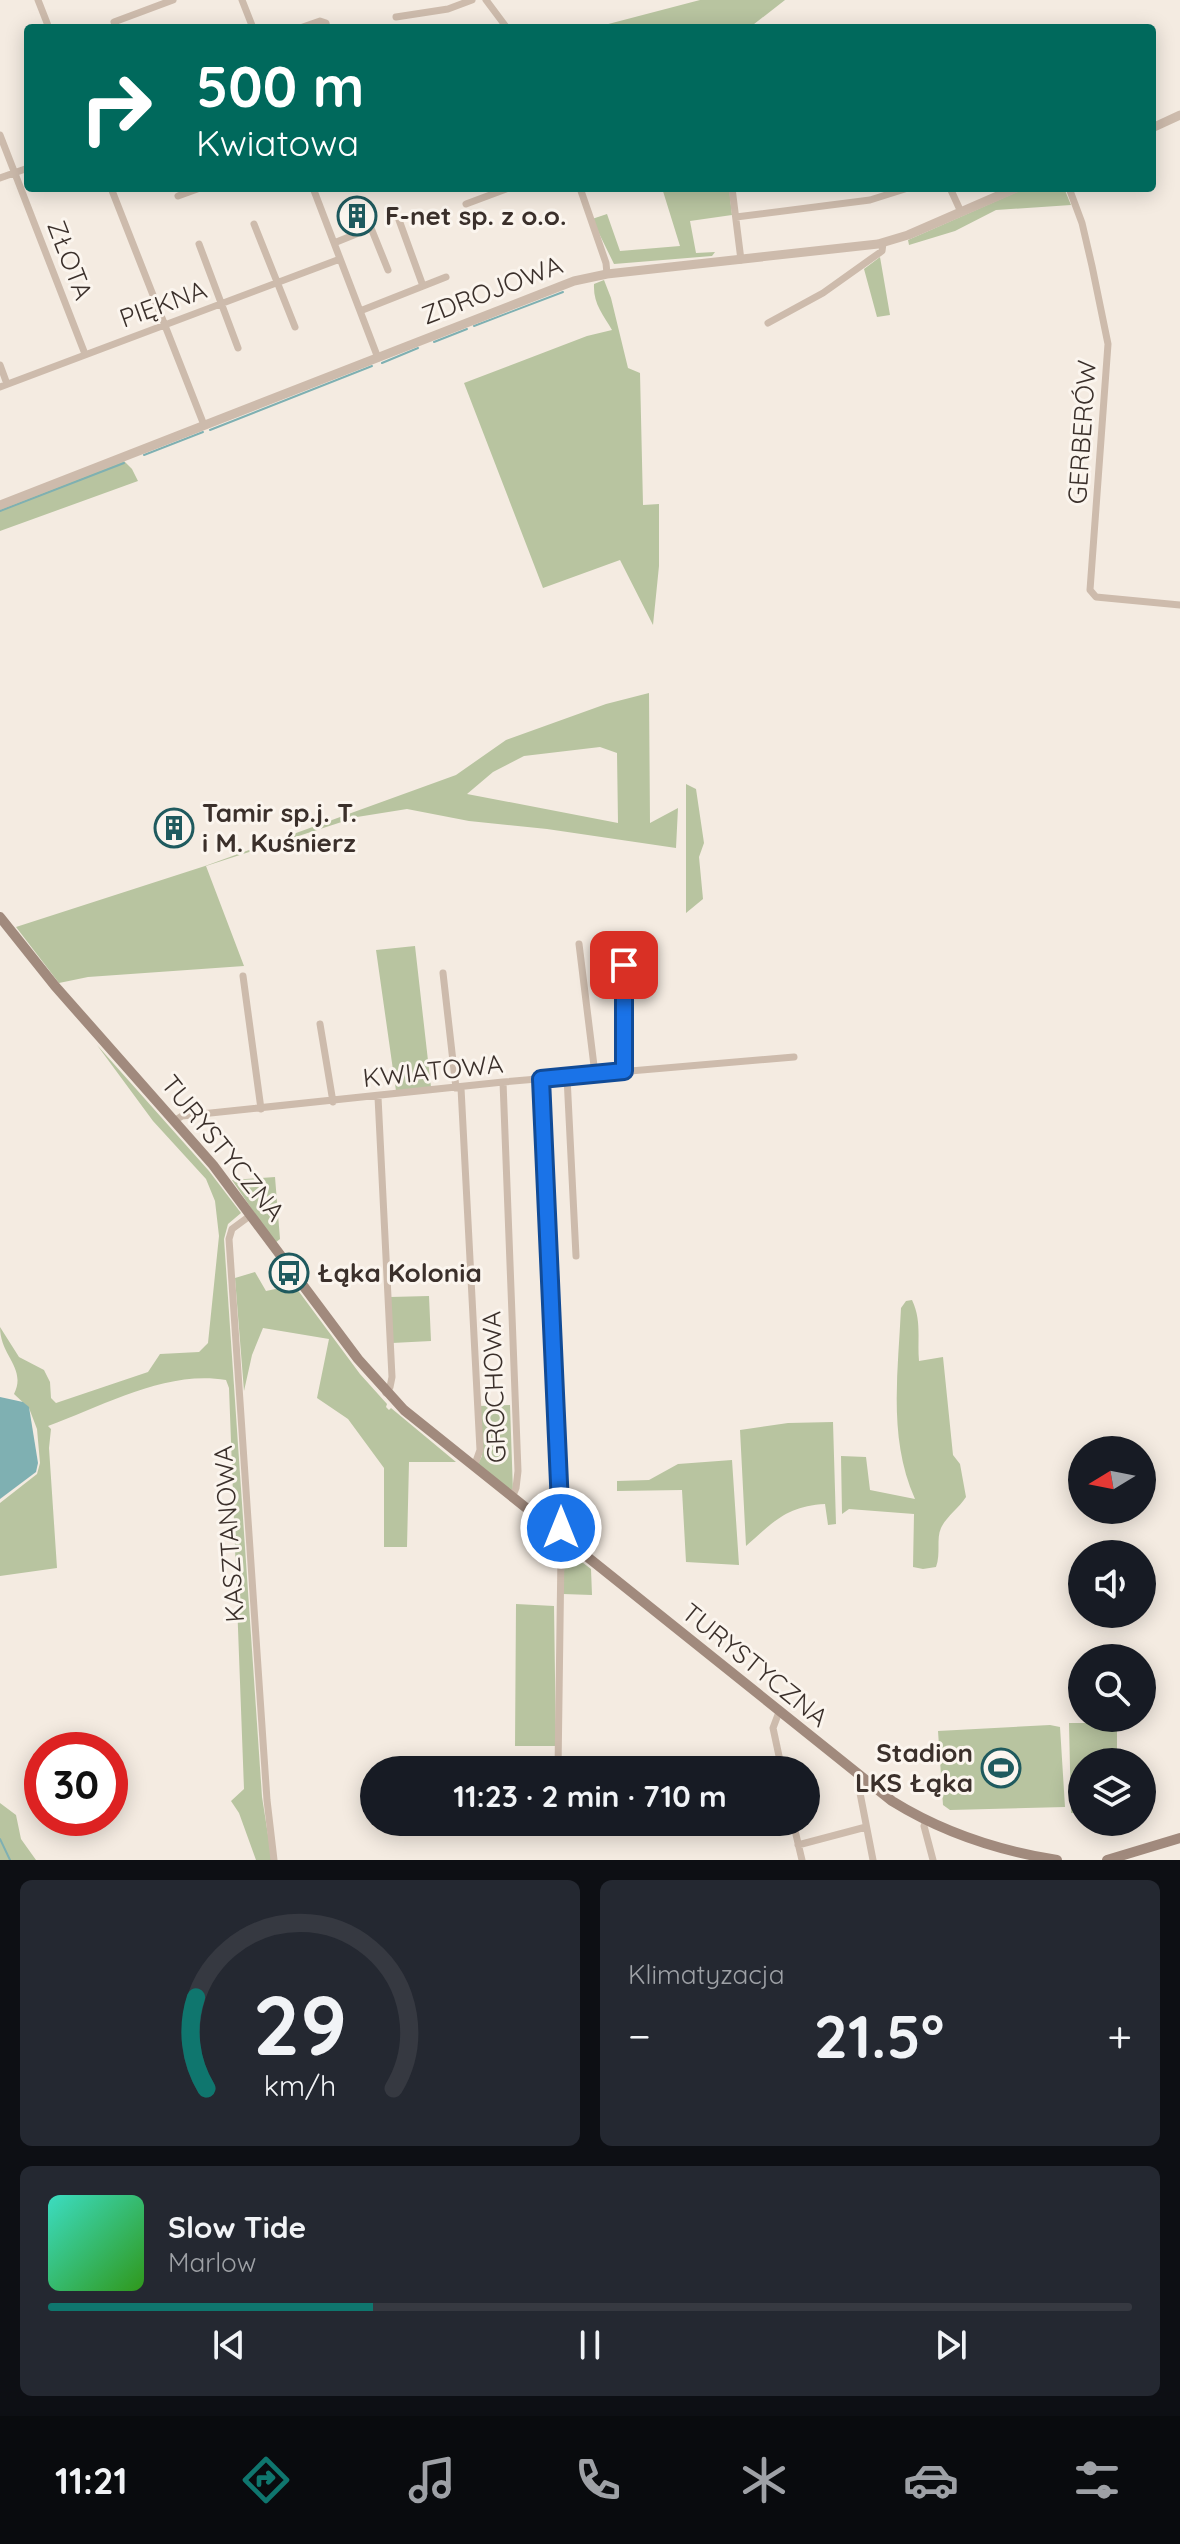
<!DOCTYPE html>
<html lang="pl">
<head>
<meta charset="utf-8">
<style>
	:root { --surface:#171b24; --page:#242831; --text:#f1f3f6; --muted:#9ea1a6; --line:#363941; --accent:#0f766e }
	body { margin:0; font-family:Quicksand,sans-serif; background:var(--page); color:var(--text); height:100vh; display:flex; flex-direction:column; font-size:30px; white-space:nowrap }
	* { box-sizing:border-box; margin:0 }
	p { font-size:26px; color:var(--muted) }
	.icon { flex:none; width:44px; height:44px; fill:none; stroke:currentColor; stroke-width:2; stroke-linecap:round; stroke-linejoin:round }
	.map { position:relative; height:1860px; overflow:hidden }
	.details { display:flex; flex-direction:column; gap:20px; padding:20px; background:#0d0f14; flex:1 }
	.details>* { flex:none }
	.top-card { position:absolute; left:24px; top:24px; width:1132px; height:168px; border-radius:8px; box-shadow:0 4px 20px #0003; background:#00695c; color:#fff; overflow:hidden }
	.needle { width:52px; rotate:260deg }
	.controls { position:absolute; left:1068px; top:1436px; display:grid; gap:16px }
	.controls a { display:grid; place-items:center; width:88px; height:88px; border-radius:50%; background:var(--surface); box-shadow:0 4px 20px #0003; font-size:40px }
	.speed { position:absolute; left:24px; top:1732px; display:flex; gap:16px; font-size:40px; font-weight:700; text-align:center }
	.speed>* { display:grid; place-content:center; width:104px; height:104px; border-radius:50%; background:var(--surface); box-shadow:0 4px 20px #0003; line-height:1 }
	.speed .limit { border:12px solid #d22; background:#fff; color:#111 }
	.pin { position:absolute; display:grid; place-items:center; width:68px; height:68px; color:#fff; margin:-34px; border-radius:16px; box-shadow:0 4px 12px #0006 }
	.me { position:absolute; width:88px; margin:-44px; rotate:0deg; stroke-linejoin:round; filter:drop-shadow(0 0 6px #0008) }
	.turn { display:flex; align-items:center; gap:28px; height:168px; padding:0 40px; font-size:36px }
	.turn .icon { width:104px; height:104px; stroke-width:2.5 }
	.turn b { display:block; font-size:56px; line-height:68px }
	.big { font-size:60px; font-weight:700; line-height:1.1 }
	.details .widget { flex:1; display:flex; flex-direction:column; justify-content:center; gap:12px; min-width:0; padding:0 28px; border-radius:12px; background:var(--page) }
	.details .dial { align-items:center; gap:0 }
	.dial svg { height:208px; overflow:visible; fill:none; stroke:var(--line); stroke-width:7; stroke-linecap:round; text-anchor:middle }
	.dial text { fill:var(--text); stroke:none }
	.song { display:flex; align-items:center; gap:24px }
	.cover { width:96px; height:96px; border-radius:12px; background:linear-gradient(135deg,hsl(170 70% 55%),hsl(110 70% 35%)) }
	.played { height:8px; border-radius:4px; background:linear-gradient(90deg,var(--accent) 30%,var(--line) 30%) }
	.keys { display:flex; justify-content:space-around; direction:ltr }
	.heat { display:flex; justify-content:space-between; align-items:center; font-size:44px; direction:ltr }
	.details .tiles { flex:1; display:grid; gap:20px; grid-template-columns:1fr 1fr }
	.widget:last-child { grid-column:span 2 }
	.trip { position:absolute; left:360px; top:1756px; width:460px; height:80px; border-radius:40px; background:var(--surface); box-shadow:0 4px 20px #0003; font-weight:700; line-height:80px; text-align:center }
	.menu { display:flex; height:128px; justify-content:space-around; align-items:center; background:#090b0e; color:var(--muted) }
	.menu .icon { width:56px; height:56px }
	.menu .active { color:var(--accent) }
	.menu b { font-size:36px; color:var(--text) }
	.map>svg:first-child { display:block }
	.green { fill:#b8c4a0; fill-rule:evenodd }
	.water { fill:#7fb0b2 }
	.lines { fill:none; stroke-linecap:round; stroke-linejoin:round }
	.stream { stroke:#7fb0b2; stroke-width:2 }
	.minor { stroke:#cdbbac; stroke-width:7 }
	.tertiary { stroke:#cdbbac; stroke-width:9 }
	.secondary { stroke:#a18a7d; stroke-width:10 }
	.route-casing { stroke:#114b97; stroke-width:20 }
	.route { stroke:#1a73e8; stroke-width:14 }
	.labels { text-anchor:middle; stroke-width:6; stroke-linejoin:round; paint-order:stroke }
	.poi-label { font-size:26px; font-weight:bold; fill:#3b302b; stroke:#fbf5ee; text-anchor:start }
	.street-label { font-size:26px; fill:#3b302b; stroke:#fbf5ee }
</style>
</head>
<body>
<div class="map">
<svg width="1180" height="1860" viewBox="0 0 1180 1860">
	<rect width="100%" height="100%" fill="#f4ebe1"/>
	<path class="green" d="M 700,0 L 785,0 L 749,28 L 593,28 Z
		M 662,188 L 729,188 L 732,215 L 690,221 L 696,253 L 715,252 L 712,256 L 614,264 L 592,219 L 607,214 L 620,251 L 680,246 Z
		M 1026,188 L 1064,188 L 1071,205 L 996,210 L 955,231 L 909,245 L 908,240 Z
		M 880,257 L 890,315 L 877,317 L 864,269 Z
		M 604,280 L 611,298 L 628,368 L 640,373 L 643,505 L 659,504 L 659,566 L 653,625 L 620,560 L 543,588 L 464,383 L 587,336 L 612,330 C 603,314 593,304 594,284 Z
		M 124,461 L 132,469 L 138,481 L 0,531 L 0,509 Z
		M 649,693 L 650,823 L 678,808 L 676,848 L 547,829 L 469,821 L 407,809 L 357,817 L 206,866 L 244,966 L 88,977 L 59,983 L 16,927 L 205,866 L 456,775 L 506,740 L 606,704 ZM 600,747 L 617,753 L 618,823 L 467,794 L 493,772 L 524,756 Z
		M 686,784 L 696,789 L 704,843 L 699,857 L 703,899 L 686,913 Z
		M 415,946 L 431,1087 L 396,1091 L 376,950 Z
		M 97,1045 L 209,1171 L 241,1213 L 228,1224 L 224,1239 L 262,1797 L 272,1860 L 256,1860 L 239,1813 L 231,1801 L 244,1789 L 229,1388 L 226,1380 C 165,1370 104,1406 48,1426 L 51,1429 L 49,1448 L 57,1568 L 0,1576 L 0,1503 L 37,1474 L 40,1463 L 37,1429 L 29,1408 L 14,1394 C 27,1368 0,1356 0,1327 L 19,1357 L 44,1370 L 50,1382 L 51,1398 L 56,1403 L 148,1372 L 160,1354 L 199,1352 L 208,1343 L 219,1236 L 215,1201 L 206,1179 L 153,1121 Z
		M 275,1177 L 280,1239 L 275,1243 L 232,1180 Z
		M 255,1272 L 266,1291 L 294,1285 L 360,1374 L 387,1404 L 386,1407 L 389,1410 L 391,1408 L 456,1462 L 409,1462 L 407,1547 L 384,1547 L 384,1468 L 348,1419 L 317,1398 L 329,1339 L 263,1328 L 252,1355 L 244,1391 L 235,1278 Z
		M 429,1296 L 431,1341 L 392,1343 L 390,1297 Z
		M 912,1300 C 922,1321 917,1339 919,1361 L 943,1357 L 953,1455 L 960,1464 L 966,1497 C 959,1508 946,1517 941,1528 C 936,1539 941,1553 936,1567 L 923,1569 L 913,1567 L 914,1514 L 849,1509 L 842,1514 L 841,1456 L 866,1457 L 870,1490 L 915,1499 C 888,1438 898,1374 901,1308 L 906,1301 Z
		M 510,1405 L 513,1492 L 478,1464 L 482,1456 L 479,1406 Z
		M 833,1422 L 836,1524 L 828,1525 L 825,1504 C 787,1506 773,1522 746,1546 L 740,1430 L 788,1423 Z
		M 732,1460 L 739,1565 L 686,1562 L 682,1490 L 617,1491 L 617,1481 L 649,1480 L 678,1464 Z
		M 565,1549 L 591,1569 L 592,1595 L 563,1594 Z
		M 516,1604 L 554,1606 L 556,1746 L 515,1746 Z
		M 1069,1723 L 1117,1723 L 1117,1762 L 1082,1762 L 1082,1813 L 1071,1813 Z
		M 1050,1725 L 1060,1727 L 1065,1807 L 950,1810 L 943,1805 L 938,1731 Z
		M 0,1803 L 16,1815 L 21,1839 L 36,1860 L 0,1860 Z"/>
	<path class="water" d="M 0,1397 L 23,1402 L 29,1407 L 38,1463 L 36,1472 L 0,1499 Z"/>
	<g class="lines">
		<path class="stream" d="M 474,326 L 563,292
			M 434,342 L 467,329
			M 382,363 L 418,348
			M 210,430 L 372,366
			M 144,455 L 203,432
			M 0,511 L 124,463
			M 0,1839 L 10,1860"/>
		<path class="minor" d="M 38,0 L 49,28
			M 242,0 L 253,28
			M 486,0 L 507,28
			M 396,17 L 448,9 L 472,0
			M 114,22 L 173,0
			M 300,28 L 320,21 L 326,23 L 327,28
			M 0,135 L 85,354
			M 0,178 L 28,168
			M 111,188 L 204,425
			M 313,188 L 378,358
			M 580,188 L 606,263 L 607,274
			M 732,188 L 741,260
			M 950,188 L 961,212
			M 1069,188 L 1082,223 L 1092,266 L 1108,344 L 1090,590 L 1096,597 L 1180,605
			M 178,196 L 200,188
			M 466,204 L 509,188
			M 736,217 L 870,200 L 908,188
			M 399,220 L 423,286
			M 254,224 L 295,327
			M 334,243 L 371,228 L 388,270
			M 199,244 L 238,348
			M 360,311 L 446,277
			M 768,323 L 823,293 L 882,251 L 883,243
			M 0,365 L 7,384
			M 0,387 L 340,259
			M 579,944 L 595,1074
			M 443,973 L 456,1088
			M 243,976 L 261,1109
			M 320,1024 L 333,1102
			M 624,1071 L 624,939
			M 567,1077 L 576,1256
			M 541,1079 L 562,1516 L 562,1527 L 558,1534
			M 503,1082 L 518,1471 L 516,1488 L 512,1498
			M 461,1088 L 480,1450 L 474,1467
			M 378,1097 L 392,1377 L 390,1387 L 386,1393
			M 174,1121 L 182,1116 L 503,1082 L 794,1057
			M 251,1215 L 232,1229 L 229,1239 L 267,1800 L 274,1860
			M 779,1712 L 773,1728 L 782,1770
			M 558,1770 L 561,1553 L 567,1542
			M 864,1780 L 860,1793 L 873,1860
			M 926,1820 L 924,1826 L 933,1860
			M 793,1822 L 802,1860
			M 798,1845 L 866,1827"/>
		<path class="tertiary" d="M 1152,128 L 1180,115
			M 0,505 L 574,281 L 607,274 L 878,244 L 908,235 L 1016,188"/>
		<path class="secondary" d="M 0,917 L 55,986 L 213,1165 L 358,1359 L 404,1410 L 892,1801 C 942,1832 1000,1851 1057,1860
			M 1107,1860 L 1180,1838"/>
	</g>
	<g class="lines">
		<g class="route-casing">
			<path id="route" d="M 561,1528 L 541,1079 L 624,1071 L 624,965"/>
		</g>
		<use href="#route" class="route"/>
	</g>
	<defs>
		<g id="building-ring" transform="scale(2)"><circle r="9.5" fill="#fbf5ee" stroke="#1f5a5e" stroke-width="1.5"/><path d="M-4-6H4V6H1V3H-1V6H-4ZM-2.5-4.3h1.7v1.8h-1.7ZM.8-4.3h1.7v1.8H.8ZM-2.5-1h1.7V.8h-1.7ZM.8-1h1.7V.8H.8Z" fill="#1f5a5e"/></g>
		<g id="bus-ring" transform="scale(2)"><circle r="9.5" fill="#fbf5ee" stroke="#1f5a5e" stroke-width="1.5"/><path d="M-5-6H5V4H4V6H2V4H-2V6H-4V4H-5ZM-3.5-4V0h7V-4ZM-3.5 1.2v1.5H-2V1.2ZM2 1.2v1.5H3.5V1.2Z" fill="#1f5a5e"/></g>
		<g id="stadium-ring" transform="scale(2)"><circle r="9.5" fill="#fbf5ee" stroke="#1f5a5e" stroke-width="1.5"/><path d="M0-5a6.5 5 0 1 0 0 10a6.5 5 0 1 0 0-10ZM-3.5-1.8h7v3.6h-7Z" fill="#1f5a5e"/></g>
	</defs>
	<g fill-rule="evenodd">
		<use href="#building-ring" x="357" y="216"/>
		<use href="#building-ring" x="174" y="828"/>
		<use href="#bus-ring" x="289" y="1273"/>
		<use href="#stadium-ring" x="1001" y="1768"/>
	</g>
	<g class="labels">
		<g class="poi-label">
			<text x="385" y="225">F-net sp. z o.o.</text>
			<text x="202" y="822">Tamir sp.j. T.<tspan x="202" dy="30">i M. Kuśnierz</tspan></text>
			<text x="317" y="1282">Łąka Kolonia</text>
			<text x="973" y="1762" text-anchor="end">Stadion<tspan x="973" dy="30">LKS Łąka</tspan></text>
		</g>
		<g class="street-label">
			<text transform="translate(70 260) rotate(69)" y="9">ZŁOTA</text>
			<text transform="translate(492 290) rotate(-21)" y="9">ZDROJOWA</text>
			<text transform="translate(163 304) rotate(-20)" y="9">PIĘKNA</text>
			<text transform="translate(1082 432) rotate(-86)" y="9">GERBERÓW</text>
			<text transform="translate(433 1071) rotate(-6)" y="9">KWIATOWA</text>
			<text transform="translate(223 1148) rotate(51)" y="9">TURYSTYCZNA</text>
			<text transform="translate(494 1387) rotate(-92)" y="9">GROCHOWA</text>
			<text transform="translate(229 1534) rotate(-94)" y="9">KASZTANOWA</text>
			<text transform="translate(755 1665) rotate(39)" y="9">TURYSTYCZNA</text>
		</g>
	</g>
</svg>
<div class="controls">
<a><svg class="needle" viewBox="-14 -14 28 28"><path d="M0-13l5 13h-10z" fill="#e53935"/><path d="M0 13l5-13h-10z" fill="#9ea1a6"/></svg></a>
<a><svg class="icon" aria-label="sound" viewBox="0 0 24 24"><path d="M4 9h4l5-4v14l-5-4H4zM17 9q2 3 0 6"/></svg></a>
<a><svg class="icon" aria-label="search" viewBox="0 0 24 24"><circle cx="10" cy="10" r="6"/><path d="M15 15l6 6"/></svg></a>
<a><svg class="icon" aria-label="layers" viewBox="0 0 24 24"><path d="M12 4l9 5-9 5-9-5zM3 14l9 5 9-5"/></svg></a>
</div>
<div class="speed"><div class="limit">30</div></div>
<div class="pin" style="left:624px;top:965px;background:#d93025"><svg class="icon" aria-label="arrive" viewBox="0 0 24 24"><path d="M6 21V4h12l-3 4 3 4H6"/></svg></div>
<svg class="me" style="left:561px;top:1528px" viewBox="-20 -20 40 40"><circle r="17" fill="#1a73e8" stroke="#fff" stroke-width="3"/><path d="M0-11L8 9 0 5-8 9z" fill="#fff"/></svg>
<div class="trip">11:23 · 2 min · 710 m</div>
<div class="top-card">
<div class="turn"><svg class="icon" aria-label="right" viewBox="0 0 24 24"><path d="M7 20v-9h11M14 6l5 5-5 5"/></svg><div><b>500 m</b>Kwiatowa</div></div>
</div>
</div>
<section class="details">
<div class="tiles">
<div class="widget dial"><svg viewBox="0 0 100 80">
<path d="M14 69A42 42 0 1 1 86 69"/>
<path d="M14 69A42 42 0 0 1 10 34" stroke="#0f766e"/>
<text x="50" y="56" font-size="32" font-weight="700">29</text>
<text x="50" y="72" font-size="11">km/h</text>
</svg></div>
<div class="widget"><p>Klimatyzacja</p>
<div class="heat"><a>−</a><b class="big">21.5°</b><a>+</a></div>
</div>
<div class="widget">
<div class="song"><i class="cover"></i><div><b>Slow Tide</b><p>Marlow</p></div></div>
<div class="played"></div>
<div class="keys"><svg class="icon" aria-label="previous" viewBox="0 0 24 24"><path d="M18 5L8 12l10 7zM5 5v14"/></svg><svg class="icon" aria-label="pause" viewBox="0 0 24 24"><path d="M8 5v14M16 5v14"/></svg><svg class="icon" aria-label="next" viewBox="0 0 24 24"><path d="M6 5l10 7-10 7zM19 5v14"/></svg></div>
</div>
</div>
</section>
<nav class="menu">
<b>11:21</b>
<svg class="icon active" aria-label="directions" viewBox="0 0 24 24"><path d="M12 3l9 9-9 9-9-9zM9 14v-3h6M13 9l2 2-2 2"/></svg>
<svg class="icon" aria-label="music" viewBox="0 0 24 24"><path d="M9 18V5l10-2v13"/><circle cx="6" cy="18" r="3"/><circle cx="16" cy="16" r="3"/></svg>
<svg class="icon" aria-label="phone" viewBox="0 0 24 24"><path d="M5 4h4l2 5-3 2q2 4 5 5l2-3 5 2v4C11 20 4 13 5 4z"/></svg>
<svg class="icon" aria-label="climate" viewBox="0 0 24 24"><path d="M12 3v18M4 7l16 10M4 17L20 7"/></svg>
<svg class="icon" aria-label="car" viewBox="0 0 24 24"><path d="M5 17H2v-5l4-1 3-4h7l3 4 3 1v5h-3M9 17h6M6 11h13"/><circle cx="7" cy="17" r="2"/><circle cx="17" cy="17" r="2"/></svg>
<svg class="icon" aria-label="filters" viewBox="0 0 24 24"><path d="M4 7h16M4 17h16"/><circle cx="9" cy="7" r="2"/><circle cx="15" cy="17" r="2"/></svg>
</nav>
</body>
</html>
